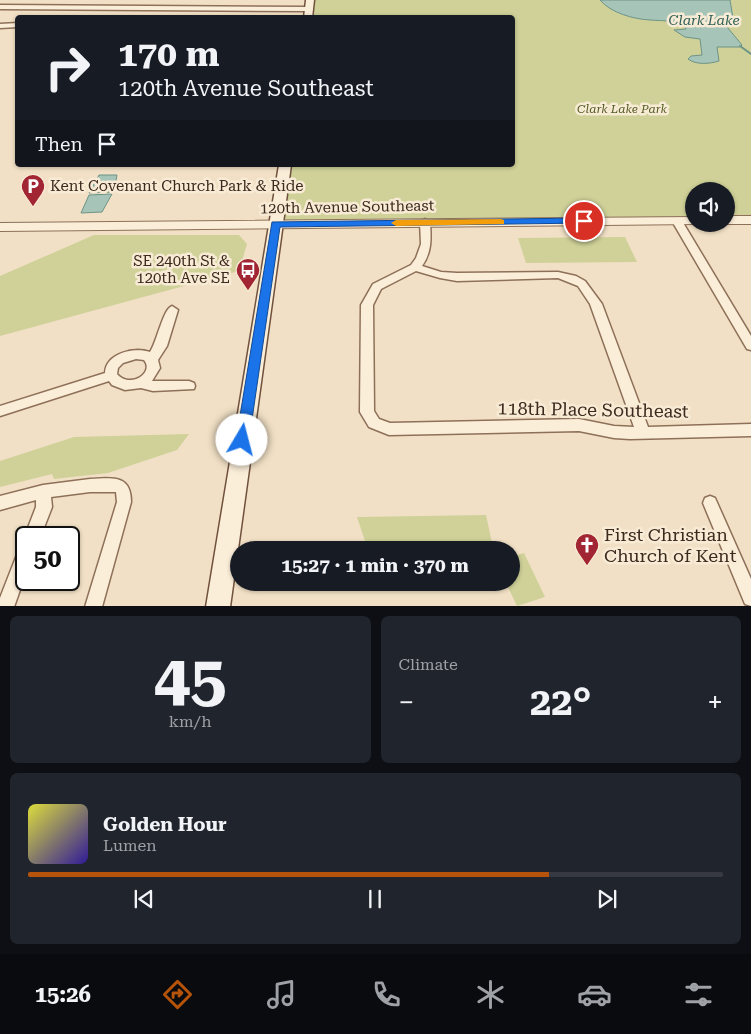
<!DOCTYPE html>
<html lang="en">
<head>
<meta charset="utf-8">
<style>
	:root { --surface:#171b24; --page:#20242c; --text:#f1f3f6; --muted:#9ea1a6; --line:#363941; --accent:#b45309 }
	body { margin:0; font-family:"Roboto Serif",serif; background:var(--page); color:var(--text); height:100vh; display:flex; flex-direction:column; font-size:19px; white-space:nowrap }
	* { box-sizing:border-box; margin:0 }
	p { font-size:16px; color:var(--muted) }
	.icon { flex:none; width:28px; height:28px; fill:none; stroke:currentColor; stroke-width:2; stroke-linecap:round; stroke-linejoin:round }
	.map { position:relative; height:606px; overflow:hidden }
	.drawer { display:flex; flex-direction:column; gap:10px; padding:10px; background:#0d0f14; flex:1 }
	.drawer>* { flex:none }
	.banner { position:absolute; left:15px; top:15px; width:500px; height:152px; border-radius:5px; box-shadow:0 1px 4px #0004; background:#171b24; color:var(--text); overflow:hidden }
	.controls { position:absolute; left:685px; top:182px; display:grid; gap:10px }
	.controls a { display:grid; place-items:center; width:50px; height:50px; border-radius:50%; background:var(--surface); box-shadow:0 1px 4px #0004; font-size:25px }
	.speed { position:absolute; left:15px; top:526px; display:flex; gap:10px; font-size:25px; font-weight:700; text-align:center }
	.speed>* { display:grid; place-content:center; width:65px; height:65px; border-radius:50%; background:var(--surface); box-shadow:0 1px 4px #0004; line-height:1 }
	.speed .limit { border:2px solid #111; border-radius:8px; background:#fff; color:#111 }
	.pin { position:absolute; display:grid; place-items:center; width:42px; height:42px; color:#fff; margin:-21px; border:2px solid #fff; border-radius:50%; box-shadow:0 1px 5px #0007 }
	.me { position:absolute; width:55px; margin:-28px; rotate:8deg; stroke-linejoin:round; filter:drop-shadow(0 0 4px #0008) }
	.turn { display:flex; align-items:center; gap:18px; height:105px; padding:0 20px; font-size:22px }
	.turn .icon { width:65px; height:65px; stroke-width:2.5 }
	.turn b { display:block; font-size:35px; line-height:42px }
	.then { display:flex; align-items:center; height:48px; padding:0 20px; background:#0003; gap:10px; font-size:19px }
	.big { font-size:38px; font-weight:700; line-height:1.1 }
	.drawer .widget { flex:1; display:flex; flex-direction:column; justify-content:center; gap:8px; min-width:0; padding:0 18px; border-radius:8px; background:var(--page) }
	.drawer .dial { align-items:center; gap:0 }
	.dial b { font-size:65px; line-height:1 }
	.song { display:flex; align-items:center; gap:15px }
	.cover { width:60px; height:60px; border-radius:8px; background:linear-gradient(135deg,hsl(60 70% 55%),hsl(250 70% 35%)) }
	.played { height:5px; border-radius:2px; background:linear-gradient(90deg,var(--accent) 75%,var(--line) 75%) }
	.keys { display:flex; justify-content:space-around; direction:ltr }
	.heat { display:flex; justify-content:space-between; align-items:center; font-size:28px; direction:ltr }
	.drawer .tiles { flex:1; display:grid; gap:10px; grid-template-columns:1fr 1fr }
	.widget:last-child { grid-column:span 2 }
	.trip { position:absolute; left:230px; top:541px; width:290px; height:50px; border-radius:25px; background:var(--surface); box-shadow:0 1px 4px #0004; font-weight:700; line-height:50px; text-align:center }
	.tab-bar { display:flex; height:80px; justify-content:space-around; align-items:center; background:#090b0e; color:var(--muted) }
	.tab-bar .icon { width:35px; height:35px }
	.tab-bar .selected { color:var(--accent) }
	.tab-bar b { font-size:22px; color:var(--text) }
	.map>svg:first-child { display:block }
	.green { fill:#cfd198 }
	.water { fill:#a7c4b9; stroke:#6d9486 }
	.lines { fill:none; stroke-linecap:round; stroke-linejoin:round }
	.stream { stroke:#6d9486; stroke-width:2 }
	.minor-casing { stroke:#8e7059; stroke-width:3 }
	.tertiary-casing { stroke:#8e7059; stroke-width:2 }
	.secondary-casing { stroke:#70513d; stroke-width:3 }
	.minor { fill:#fbeed9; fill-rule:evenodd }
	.tertiary { fill:#fbeed9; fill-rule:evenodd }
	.secondary { fill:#fbeed9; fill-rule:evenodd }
	.route { fill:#1a73e8; stroke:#114b97 }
	.slow { fill:#f59e0b }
	.labels { text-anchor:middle; stroke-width:5; stroke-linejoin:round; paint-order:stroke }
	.far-park-label { font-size:12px; font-style:italic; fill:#525b23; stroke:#f8ebd5 }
	.far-water-label { font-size:14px; font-style:italic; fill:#2d5e56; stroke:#f8ebd5 }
	.poi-label { font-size:15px; fill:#3d2a1e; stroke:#f8ebd5; text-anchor:start }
	.street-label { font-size:15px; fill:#3d2a1e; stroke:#f8ebd5 }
	.near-street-label { font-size:18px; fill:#3d2a1e; stroke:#f8ebd5 }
	.near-poi-label { font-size:18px; fill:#3d2a1e; stroke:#f8ebd5; text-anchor:start }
</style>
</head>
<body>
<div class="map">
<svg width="751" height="607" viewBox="0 0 751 607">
	<rect width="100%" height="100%" fill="#f1e0c5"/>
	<path class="green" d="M 310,0 L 751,0 L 751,220 L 726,220 L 726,191 L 694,191 L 694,221 L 276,224 L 285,165 L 512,165 L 512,18 L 308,17 Z
		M 94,235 L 239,235 L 247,244 L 239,271 L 0,336 L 0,276 Z
		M 625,237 L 637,262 L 526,263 L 518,238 Z
		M 189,434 L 177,450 L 108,473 L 54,479 L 52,474 L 0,487 L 0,461 L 74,437 Z
		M 486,515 L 492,543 L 469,550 L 368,550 L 357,517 Z
		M 524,553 L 545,597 L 517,606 L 506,583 L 511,582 L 511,557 Z"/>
	<path class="water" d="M 600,0 L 730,0 L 733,18 L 723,22 L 742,45 L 740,47 L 717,47 L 719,61 C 709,64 696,65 688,59 L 691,56 L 702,55 L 700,39 L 685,37 L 674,30 L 686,29 L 685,26 C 674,20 663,21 650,20 C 633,19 611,13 600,0 Z
		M 99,175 L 117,175 L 114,192 L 89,193 Z
		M 112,194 L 102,212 L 81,213 L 89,195 Z"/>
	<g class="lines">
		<path class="stream" d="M 740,46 L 751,54"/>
		<g class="minor-casing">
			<path id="minor" d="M 0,5 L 309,7 L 312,9 L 309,11 L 0,9 Z
				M 18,23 L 18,27 L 0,28 L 0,24 Z
				M 677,218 L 682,221 L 751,336 L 751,350 L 747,349 L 672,221 Z
				M 425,219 L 430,222 C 431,238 432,252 422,266 L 441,272 L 457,273 L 558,272 L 576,276 L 585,281 L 602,304 L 648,427 L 751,424 L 751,436 L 630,439 L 614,438 L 579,431 L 389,435 L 369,427 L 360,412 L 361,305 L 373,284 L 411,265 L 416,258 L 421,244 L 420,222 ZM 416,271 L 440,278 L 457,281 L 558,278 L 578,286 L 590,304 L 634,427 L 614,426 L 579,419 L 390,423 L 379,419 L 374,411 L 373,305 L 381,289 Z
				M 172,306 L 178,310 L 167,346 L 158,360 L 160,368 L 152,381 L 189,381 L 194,383 L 195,386 L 194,389 L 153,391 L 141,388 L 125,390 L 112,385 L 109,381 L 0,416 L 0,406 L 105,373 C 106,353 134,347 150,352 C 157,342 163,309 172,306 ZM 136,359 L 144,360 C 155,373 130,389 117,374 L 118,368 L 123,363 Z
				M 90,479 C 112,478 131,474 131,502 L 102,607 L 85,607 L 117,502 L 116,492 L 90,492 L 51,497 L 52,507 L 40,538 L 26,538 L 26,543 L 24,538 L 36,507 L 36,500 L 0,510 L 0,496 L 43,485 Z
				M 710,496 L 715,498 L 751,579 L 751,606 L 745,604 L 703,503 L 705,498 Z
				M 26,544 L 26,573 L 14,607 L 0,607 L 0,598 L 18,552 L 20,547 Z"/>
		</g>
		<g class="tertiary-casing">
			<path id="tertiary" d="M 726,216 L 751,216 L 751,224 L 726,224 Z
				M 694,217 L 694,224 L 697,224 L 0,231 L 0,223 Z"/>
		</g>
		<g class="secondary-casing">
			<path id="secondary" d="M 306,0 L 314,0 L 312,18 L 304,18 Z
				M 279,165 L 291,165 L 230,607 L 206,607 Z"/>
		</g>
		<use href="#minor" class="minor"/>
		<use href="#tertiary" class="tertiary"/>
		<use href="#secondary" class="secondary"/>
	</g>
	<path class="route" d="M 584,218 L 588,219 L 588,223 L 280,227 L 249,440 L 247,445 L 242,446 L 238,445 L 236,440 L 272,222 Z"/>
	<path class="slow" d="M 501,219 L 504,220 L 504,224 L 396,226 L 391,223 L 396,220 Z"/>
	<defs>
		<g id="parking-pin" transform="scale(1.25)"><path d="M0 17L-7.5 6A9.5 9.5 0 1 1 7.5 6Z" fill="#a12532" stroke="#f8ebd5"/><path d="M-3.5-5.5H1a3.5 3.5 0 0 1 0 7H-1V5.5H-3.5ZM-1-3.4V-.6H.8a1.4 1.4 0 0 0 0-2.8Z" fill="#fff"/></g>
		<g id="bus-pin" transform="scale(1.25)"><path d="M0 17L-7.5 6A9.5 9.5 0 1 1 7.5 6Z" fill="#a12532" stroke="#f8ebd5"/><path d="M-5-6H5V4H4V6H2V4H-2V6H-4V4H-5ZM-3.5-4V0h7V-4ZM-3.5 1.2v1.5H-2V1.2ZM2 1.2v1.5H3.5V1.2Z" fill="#fff"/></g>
		<g id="church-pin" transform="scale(1.25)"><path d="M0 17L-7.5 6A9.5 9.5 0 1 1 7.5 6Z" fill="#a12532" stroke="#f8ebd5"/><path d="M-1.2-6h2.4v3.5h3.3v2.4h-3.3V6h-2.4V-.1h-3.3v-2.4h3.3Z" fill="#fff"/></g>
	</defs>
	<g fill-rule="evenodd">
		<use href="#parking-pin" x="33" y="186"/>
		<use href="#bus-pin" x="248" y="270"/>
		<use href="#church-pin" x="587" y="545"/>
	</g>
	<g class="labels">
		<g class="far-park-label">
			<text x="622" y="113">Clark Lake Park</text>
		</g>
		<g class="far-water-label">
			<text x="704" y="25">Clark Lake</text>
		</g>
		<g class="poi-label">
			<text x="50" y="191">Kent Covenant Church Park &amp; Ride</text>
			<text x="230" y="266" text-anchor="end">SE 240th St &amp;<tspan x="230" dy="17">120th Ave SE</tspan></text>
		</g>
		<g class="street-label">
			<text transform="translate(347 207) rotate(-1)" y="5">120th Avenue Southeast</text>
		</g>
		<g class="near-street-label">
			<text transform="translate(593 410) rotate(1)" y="6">118th Place Southeast</text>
		</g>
		<g class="near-poi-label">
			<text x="604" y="541">First Christian<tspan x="604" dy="21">Church of Kent</tspan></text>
		</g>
	</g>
</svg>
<div class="controls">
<a><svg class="icon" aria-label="sound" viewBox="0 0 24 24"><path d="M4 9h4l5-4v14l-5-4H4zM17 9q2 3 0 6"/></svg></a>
</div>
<div class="speed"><div class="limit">50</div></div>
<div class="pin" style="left:584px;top:221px;background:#d93025"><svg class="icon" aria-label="arrive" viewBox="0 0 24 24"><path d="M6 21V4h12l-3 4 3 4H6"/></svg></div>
<svg class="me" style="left:242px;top:440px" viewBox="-20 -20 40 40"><circle r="19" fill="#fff"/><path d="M0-13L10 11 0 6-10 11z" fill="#1a73e8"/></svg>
<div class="trip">15:27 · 1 min · 370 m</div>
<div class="banner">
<div class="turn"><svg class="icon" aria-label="right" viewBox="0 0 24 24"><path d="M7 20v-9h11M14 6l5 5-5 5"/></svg><div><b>170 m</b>120th Avenue Southeast</div></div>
<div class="then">Then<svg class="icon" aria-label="arrive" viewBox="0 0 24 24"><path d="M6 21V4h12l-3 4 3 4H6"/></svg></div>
</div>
</div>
<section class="drawer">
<div class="tiles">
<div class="widget dial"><b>45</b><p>km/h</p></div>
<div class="widget"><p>Climate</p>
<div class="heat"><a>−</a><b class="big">22°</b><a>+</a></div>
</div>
<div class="widget">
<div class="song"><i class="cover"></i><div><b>Golden Hour</b><p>Lumen</p></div></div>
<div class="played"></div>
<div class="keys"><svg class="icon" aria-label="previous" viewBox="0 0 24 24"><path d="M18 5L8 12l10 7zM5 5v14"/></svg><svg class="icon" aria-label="pause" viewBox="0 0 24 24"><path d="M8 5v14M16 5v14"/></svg><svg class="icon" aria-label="next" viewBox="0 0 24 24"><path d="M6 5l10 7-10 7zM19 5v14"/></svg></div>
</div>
</div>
</section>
<nav class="tab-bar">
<b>15:26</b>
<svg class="icon selected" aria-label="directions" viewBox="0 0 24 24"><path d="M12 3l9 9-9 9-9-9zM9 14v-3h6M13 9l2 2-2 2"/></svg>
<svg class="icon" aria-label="music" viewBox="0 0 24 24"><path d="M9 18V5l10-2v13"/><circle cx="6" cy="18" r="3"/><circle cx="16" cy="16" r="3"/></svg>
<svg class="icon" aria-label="phone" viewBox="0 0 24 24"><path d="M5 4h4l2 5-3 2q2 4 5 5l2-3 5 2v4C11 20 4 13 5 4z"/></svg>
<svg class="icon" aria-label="climate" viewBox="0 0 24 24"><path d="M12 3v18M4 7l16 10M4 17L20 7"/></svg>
<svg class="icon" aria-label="car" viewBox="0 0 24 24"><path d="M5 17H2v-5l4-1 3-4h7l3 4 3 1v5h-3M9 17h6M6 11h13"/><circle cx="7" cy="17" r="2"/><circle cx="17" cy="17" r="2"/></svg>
<svg class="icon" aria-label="filters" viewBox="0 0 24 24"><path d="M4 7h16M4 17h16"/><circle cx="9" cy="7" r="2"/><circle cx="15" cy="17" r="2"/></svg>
</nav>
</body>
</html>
